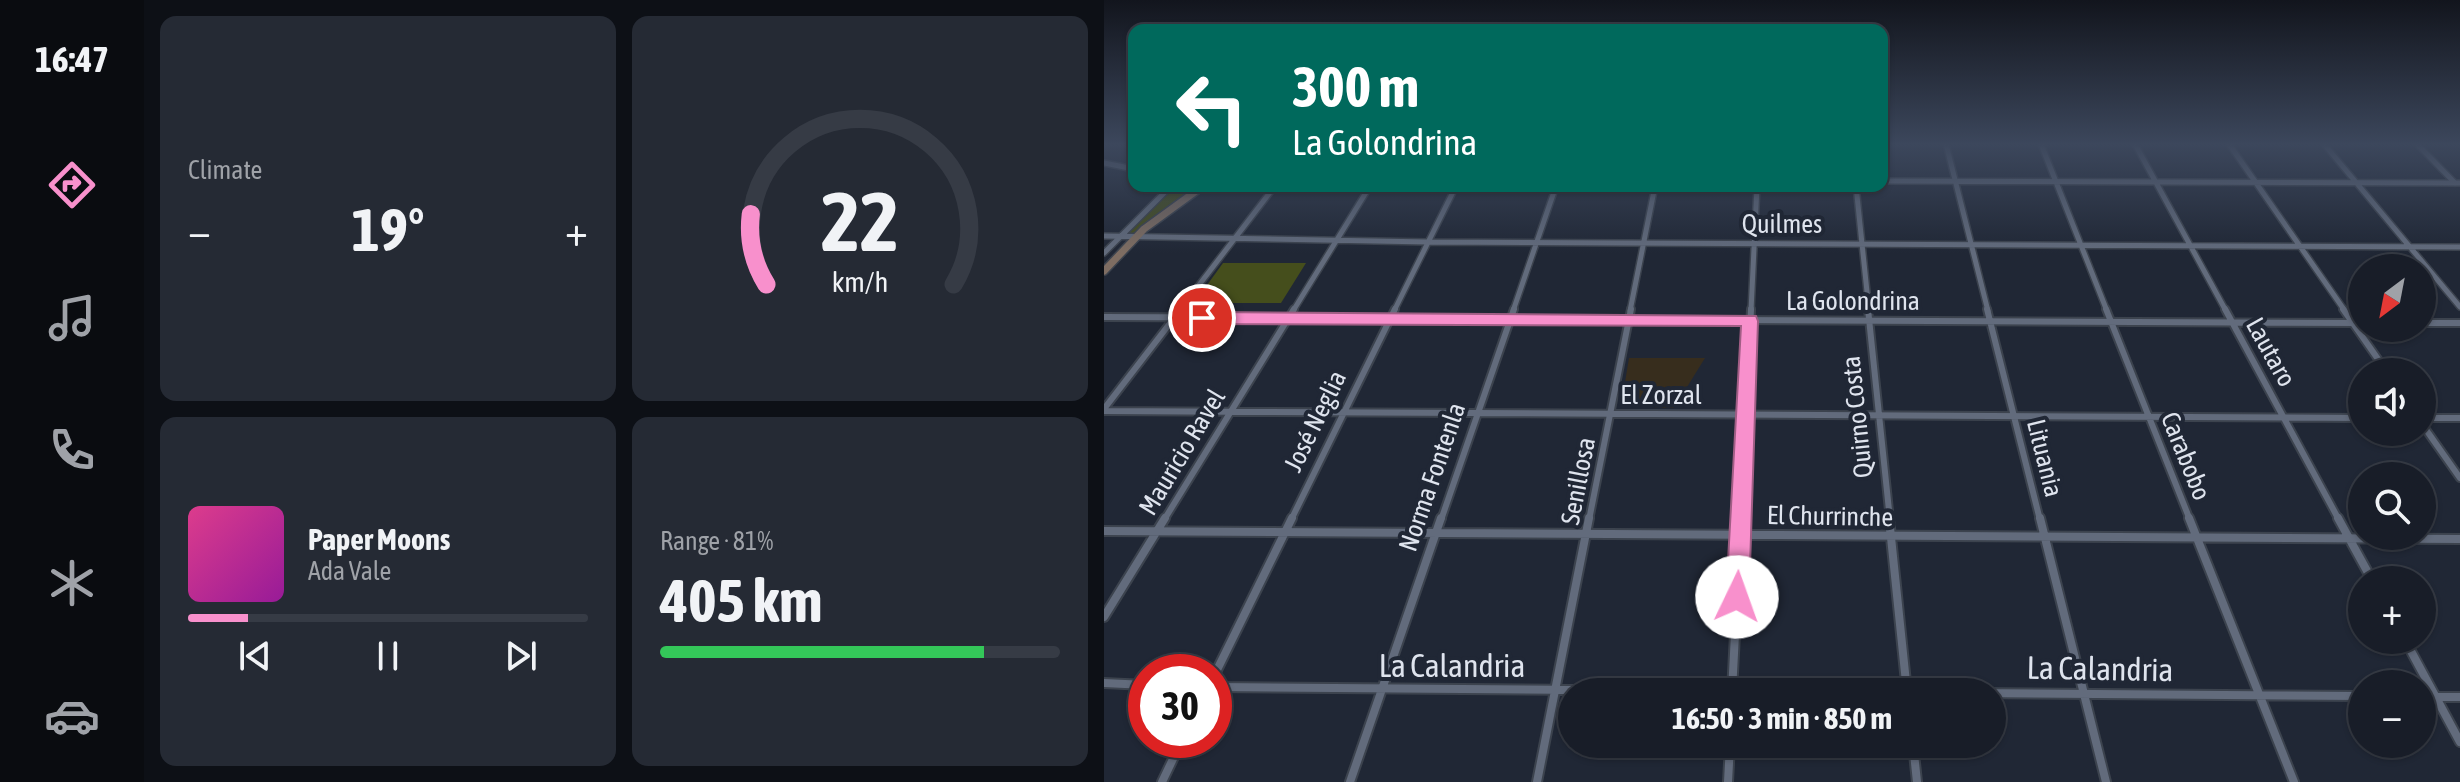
<!DOCTYPE html>
<html lang="en">
<head>
<meta charset="utf-8">
<style>
	:root { --surface:#181d28; --page:#252a34; --text:#f1f3f6; --muted:#9fa2a8; --line:#363b45; --accent:#f890cc }
	body { margin:0; font-family:"Asap Condensed",sans-serif; background:var(--page); color:var(--text); height:100vh; display:flex; flex-direction:column; font-size:30px; white-space:nowrap }
	* { box-sizing:border-box; margin:0 }
	p { font-size:26px; color:var(--muted) }
	.icon { flex:none; width:44px; height:44px; fill:none; stroke:currentColor; stroke-width:2; stroke-linecap:round; stroke-linejoin:round }
	.map { position:relative; flex:1; overflow:hidden }
	.details { display:flex; flex-direction:column; gap:16px; padding:16px; background:#0d1016; width:960px }
	.details>* { flex:none }
	.top-card { position:absolute; left:24px; top:24px; width:760px; height:168px; border-radius:16px; box-shadow:0 2px 6px #0004,0 0 0 2px var(--line); background:#00695c; color:#fff; overflow:hidden }
	.needle { width:52px; rotate:212deg }
	.buttons { position:absolute; left:1244px; top:254px; display:grid; gap:16px }
	.buttons a { display:grid; place-items:center; width:88px; height:88px; border-radius:50%; background:var(--surface); box-shadow:0 2px 6px #0004,0 0 0 2px var(--line); font-size:40px }
	.speed { position:absolute; left:24px; top:654px; display:flex; gap:16px; font-size:40px; font-weight:700; text-align:center }
	.speed>* { display:grid; place-content:center; width:104px; height:104px; border-radius:50%; background:var(--surface); box-shadow:0 2px 6px #0004,0 0 0 2px var(--line); line-height:1 }
	.speed .limit { border:12px solid #d22; background:#fff; color:#111 }
	.pin { position:absolute; display:grid; place-items:center; width:68px; height:68px; color:#fff; margin:-34px; border:4px solid #fff; border-radius:50%; box-shadow:0 2px 8px #0007 }
	.me { position:absolute; width:88px; margin:-44px; rotate:3deg; stroke-linejoin:round; filter:drop-shadow(0 0 6px #0008) }
	.turn { display:flex; align-items:center; gap:28px; height:168px; padding:0 32px; font-size:36px }
	.turn .icon { width:104px; height:104px; stroke-width:2.5 }
	.turn b { display:block; font-size:56px; line-height:68px }
	.big { font-size:60px; font-weight:700; line-height:1.1 }
	.details .card { flex:1; display:flex; flex-direction:column; justify-content:center; gap:12px; min-width:0; padding:0 28px; border-radius:16px; background:var(--page) }
	.details .dial { align-items:center; gap:0 }
	.dial svg { height:208px; overflow:visible; fill:none; stroke:var(--line); stroke-width:7; stroke-linecap:round; text-anchor:middle }
	.dial text { fill:var(--text); stroke:none }
	.song { display:flex; align-items:center; gap:24px }
	.cover { width:96px; height:96px; border-radius:12px; background:linear-gradient(135deg,hsl(330 70% 55%),hsl(300 70% 35%)) }
	.played { height:8px; border-radius:4px; background:linear-gradient(90deg,var(--accent) 15%,var(--line) 15%) }
	.keys { display:flex; justify-content:space-around; direction:ltr }
	.heat { display:flex; justify-content:space-between; align-items:center; font-size:44px; direction:ltr }
	.charge { height:12px; border-radius:6px; background:linear-gradient(90deg,#34c759 81%,var(--line) 0) }
	.details .tiles { flex:1; display:grid; gap:16px; grid-template-columns:repeat(2,1fr) }
	.trip { position:absolute; left:454px; top:678px; width:448px; height:80px; border-radius:40px; background:var(--surface); box-shadow:0 2px 6px #0004,0 0 0 2px var(--line); font-weight:700; line-height:80px; text-align:center }
	main { display:flex; flex:1; min-height:0 }
	.menu { display:flex; flex-direction:column; width:144px; justify-content:space-around; align-items:center; background:#0a0c10; color:var(--muted) }
	.menu .icon { width:56px; height:56px }
	.menu .on { color:var(--accent) }
	.menu b { font-size:36px; color:var(--text) }
	.map>svg:first-child { display:block }
	.education { fill:#372d1d }
	.green { fill:#454e1c }
	.lines { fill:none; stroke-linecap:round; stroke-linejoin:round }
	.street-far2-casing { stroke:#3c434e; stroke-width:8 }
	.street-far1-casing { stroke:#3c434e; stroke-width:10 }
	.street-casing { stroke:#3c434e; stroke-width:12 }
	.secondary-casing { stroke:#3c434e; stroke-width:10 }
	.street-far2 { stroke:#626b7c; stroke-width:5 }
	.street-far1 { stroke:#626b7c; stroke-width:6 }
	.street { stroke:#626b7c; stroke-width:8 }
	.secondary { stroke:#7e6d62; stroke-width:7 }
	.route { fill:#f890cc; stroke:#a15e85; stroke-width:2 }
	.labels { text-anchor:middle; stroke-width:8; stroke-linejoin:round; paint-order:stroke }
	.street-label { font-size:26px; fill:#dfe4ee; stroke:#202735 }
	.near-street-label { font-size:32px; fill:#dfe4ee; stroke:#202735 }
</style>
</head>
<body>
<main>
<nav class="menu">
<b>16:47</b>
<svg class="icon on" aria-label="directions" viewBox="0 0 24 24"><path d="M12 3l9 9-9 9-9-9zM9 14v-3h6M13 9l2 2-2 2"/></svg>
<svg class="icon" aria-label="music" viewBox="0 0 24 24"><path d="M9 18V5l10-2v13"/><circle cx="6" cy="18" r="3"/><circle cx="16" cy="16" r="3"/></svg>
<svg class="icon" aria-label="phone" viewBox="0 0 24 24"><path d="M5 4h4l2 5-3 2q2 4 5 5l2-3 5 2v4C11 20 4 13 5 4z"/></svg>
<svg class="icon" aria-label="climate" viewBox="0 0 24 24"><path d="M12 3v18M4 7l16 10M4 17L20 7"/></svg>
<svg class="icon" aria-label="car" viewBox="0 0 24 24"><path d="M5 17H2v-5l4-1 3-4h7l3 4 3 1v5h-3M9 17h6M6 11h13"/><circle cx="7" cy="17" r="2"/><circle cx="17" cy="17" r="2"/></svg>
</nav>
<section class="details">
<div class="tiles">
<div class="card"><p>Climate</p>
<div class="heat"><a>−</a><b class="big">19°</b><a>+</a></div>
</div>
<div class="card dial"><svg viewBox="0 0 100 80">
<path d="M14 69A42 42 0 1 1 86 69"/>
<path d="M14 69A42 42 0 0 1 8 42" stroke="#f890cc"/>
<text x="50" y="56" font-size="32" font-weight="700">22</text>
<text x="50" y="72" font-size="11">km/h</text>
</svg></div>
<div class="card">
<div class="song"><i class="cover"></i><div><b>Paper Moons</b><p>Ada Vale</p></div></div>
<div class="played"></div>
<div class="keys"><svg class="icon" aria-label="previous" viewBox="0 0 24 24"><path d="M18 5L8 12l10 7zM5 5v14"/></svg><svg class="icon" aria-label="pause" viewBox="0 0 24 24"><path d="M8 5v14M16 5v14"/></svg><svg class="icon" aria-label="next" viewBox="0 0 24 24"><path d="M6 5l10 7-10 7zM19 5v14"/></svg></div>
</div>
<div class="card"><p>Range · 81%</p><b class="big">405 km</b><div class="charge"></div></div>
</div>
</section>
<div class="map">
<svg width="1356" height="782" viewBox="0 0 1356 782">
	<rect width="100%" height="100%" fill="#202735"/>
	<path class="education" d="M 525,358 L 601,358 L 570,408 L 517,406 Z"/>
	<path class="green" d="M 69,186 L 95,186 L 27,237 L 17,237 Z
		M 119,263 L 202,263 L 177,303 L 90,303 Z"/>
	<g class="lines">
		<g class="street-far2-casing">
			<path id="street-far2" d="M 842,144 L 884,311
				M 937,144 L 1003,311
				M 1031,144 L 1122,311
				M 1125,144 L 1241,311
				M 1220,144 L 1356,307
				M 1313,144 L 1351,183
				M 0,163 L 30,169
				M 778,181 L 1356,183
				M 752,186 L 765,311
				M 0,236 L 324,242 L 1356,247
				M 0,253 L 67,186
				M 75,311 L 171,186
				M 189,311 L 266,186
				M 290,311 L 352,186
				M 409,311 L 452,186
				M 526,311 L 551,186
				M 647,311 L 653,186"/>
		</g>
		<g class="street-far1-casing">
			<path id="street-far1" d="M 764,309 L 786,520
				M 883,309 L 936,520
				M 1002,309 L 1086,520
				M 1121,309 L 1235,520
				M 1239,309 L 1283,372
				M 0,317 L 1258,323
				M 1318,323 L 1356,323
				M 0,409 L 77,309
				M 0,411 L 1258,418
				M 1318,418 L 1356,418
				M 1318,424 L 1356,478
				M 60,520 L 190,309
				M 187,520 L 291,309
				M 337,520 L 410,309
				M 485,520 L 527,309
				M 637,520 L 647,309"/>
		</g>
		<g class="street-casing">
			<path id="street" d="M 785,518 L 803,692
				M 936,518 L 1002,782
				M 1085,518 L 1190,782
				M 1234,518 L 1268,580
				M 0,531 L 1356,539
				M 0,617 L 61,518
				M 1301,640 L 1356,742
				M 110,676 L 188,518
				M 0,683 L 42,685
				M 110,687 L 1258,696
				M 628,692 L 637,518
				M 1318,697 L 1356,697
				M 809,744 L 813,782
				M 58,782 L 78,740
				M 246,782 L 337,518
				M 433,782 L 485,518
				M 624,782 L 626,744"/>
		</g>
		<g class="secondary-casing">
			<path id="secondary" d="M 0,271 L 40,229 L 99,186"/>
		</g>
		<use href="#street-far2" class="street-far2"/>
		<use href="#street-far1" class="street-far1"/>
		<use href="#street" class="street"/>
		<use href="#secondary" class="secondary"/>
	</g>
	<linearGradient id="sky" x2="0" y2="1"><stop stop-color="#12151d"/><stop offset="0.57" stop-color="#3c475c"/><stop offset="1" stop-color="#3c475c" stop-opacity="0"/></linearGradient>
	<rect width="1356" height="253" fill="url(#sky)"/>
	<path class="route" d="M 98,312 L 652,316 L 654,321 L 645,597 L 641,604 L 633,608 L 625,604 L 622,597 L 637,326 L 98,324 L 90,318 Z"/>
	<g class="labels">
		<g class="street-label">
			<text x="678" y="233">Quilmes</text>
			<text x="749" y="310">La Golondrina</text>
			<text transform="translate(1167 352) rotate(61)" y="9">Lautaro</text>
			<text x="557" y="404">El Zorzal</text>
			<text transform="translate(753 417) rotate(-96)" y="9">Quirno Costa</text>
			<text transform="translate(211 421) rotate(-64)" y="9">José Neglia</text>
			<text transform="translate(78 452) rotate(-59)" y="9">Mauricio Ravel</text>
			<text transform="translate(1082 456) rotate(68)" y="9">Carabobo</text>
			<text transform="translate(941 458) rotate(76)" y="9">Lituania</text>
			<text transform="translate(328 477) rotate(-71)" y="9">Norma Fontenla</text>
			<text transform="translate(474 481) rotate(-79)" y="9">Senillosa</text>
			<text transform="translate(726 516) rotate(1)" y="9">El Churrinche</text>
		</g>
		<g class="near-street-label">
			<text x="348" y="677">La Calandria</text>
			<text transform="translate(996 669) rotate(1)" y="11">La Calandria</text>
		</g>
	</g>
</svg>
<div class="buttons">
<a><svg class="needle" viewBox="-14 -14 28 28"><path d="M0-13l5 13h-10z" fill="#e53935"/><path d="M0 13l5-13h-10z" fill="#9fa2a8"/></svg></a>
<a><svg class="icon" aria-label="sound" viewBox="0 0 24 24"><path d="M4 9h4l5-4v14l-5-4H4zM17 9q2 3 0 6"/></svg></a>
<a><svg class="icon" aria-label="search" viewBox="0 0 24 24"><circle cx="10" cy="10" r="6"/><path d="M15 15l6 6"/></svg></a>
<a>+</a>
<a>−</a>
</div>
<div class="speed"><div class="limit">30</div></div>
<div class="pin" style="left:98px;top:318px;background:#d93025"><svg class="icon" aria-label="arrive" viewBox="0 0 24 24"><path d="M6 21V4h12l-3 4 3 4H6"/></svg></div>
<svg class="me" style="left:633px;top:597px" viewBox="-20 -20 40 40"><circle r="19" fill="#fff"/><path d="M0-13L10 11 0 6-10 11z" fill="#f890cc"/></svg>
<div class="trip">16:50 · 3 min · 850 m</div>
<div class="top-card">
<div class="turn"><svg class="icon" aria-label="left" viewBox="0 0 24 24"><path d="M17 20v-9H6M10 6l-5 5 5 5"/></svg><div><b>300 m</b>La Golondrina</div></div>
</div>
</div>
</main>
</body>
</html>
